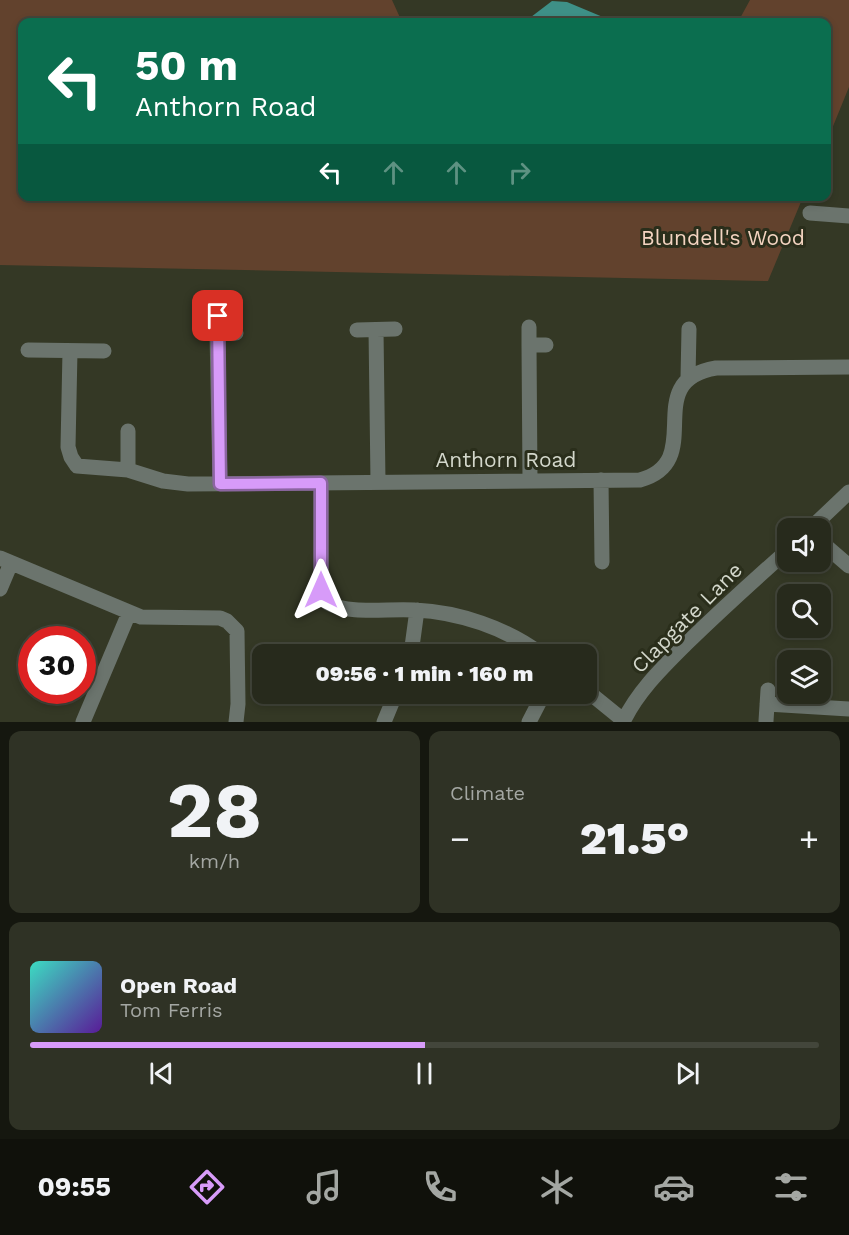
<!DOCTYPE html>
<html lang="en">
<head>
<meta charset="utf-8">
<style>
	:root { --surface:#272a1c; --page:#2f3225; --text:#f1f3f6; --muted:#a4a7a3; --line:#43463b; --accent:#d79bf9 }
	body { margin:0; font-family:"Work Sans",sans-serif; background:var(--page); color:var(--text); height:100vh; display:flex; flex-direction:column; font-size:22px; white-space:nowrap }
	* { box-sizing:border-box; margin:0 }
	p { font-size:20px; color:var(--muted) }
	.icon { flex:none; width:33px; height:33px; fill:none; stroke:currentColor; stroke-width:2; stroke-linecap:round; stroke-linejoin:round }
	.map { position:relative; height:722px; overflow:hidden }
	.panel { display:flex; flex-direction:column; gap:9px; padding:9px; background:#15170f; flex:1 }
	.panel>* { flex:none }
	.banner { position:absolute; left:18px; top:18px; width:813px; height:183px; border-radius:12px; box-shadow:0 3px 9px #0003,0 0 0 2px var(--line); background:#0b6e4f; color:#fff; overflow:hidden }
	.controls { position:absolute; left:777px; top:518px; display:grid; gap:12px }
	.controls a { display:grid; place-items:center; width:54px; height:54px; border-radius:12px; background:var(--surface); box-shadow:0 3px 9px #0003,0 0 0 2px var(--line); font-size:30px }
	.speed { position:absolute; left:18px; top:626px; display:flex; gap:12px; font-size:30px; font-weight:700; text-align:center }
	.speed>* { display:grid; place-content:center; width:78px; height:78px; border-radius:50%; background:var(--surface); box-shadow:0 3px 9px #0003,0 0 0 2px var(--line); line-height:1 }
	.speed .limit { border:9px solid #d22; background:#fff; color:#111 }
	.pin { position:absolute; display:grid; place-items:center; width:51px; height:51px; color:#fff; margin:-26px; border-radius:12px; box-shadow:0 3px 9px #0006 }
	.me { position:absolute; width:66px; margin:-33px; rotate:0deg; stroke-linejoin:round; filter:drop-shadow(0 0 4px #0008) }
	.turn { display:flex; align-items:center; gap:21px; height:126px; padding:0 18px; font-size:27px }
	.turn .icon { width:78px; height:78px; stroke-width:2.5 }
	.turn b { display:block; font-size:42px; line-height:51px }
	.lanes { display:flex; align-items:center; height:57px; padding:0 18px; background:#0003; justify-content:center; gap:30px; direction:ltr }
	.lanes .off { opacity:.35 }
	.big { font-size:45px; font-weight:800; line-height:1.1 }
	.panel .widget { flex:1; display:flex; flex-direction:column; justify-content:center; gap:9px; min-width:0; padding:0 21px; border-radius:12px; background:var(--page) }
	.panel .dial { align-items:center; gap:0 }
	.dial b { font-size:78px; line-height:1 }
	.song { display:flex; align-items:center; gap:18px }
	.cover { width:72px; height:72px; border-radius:9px; background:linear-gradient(135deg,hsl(170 70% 55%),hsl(270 70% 35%)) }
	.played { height:6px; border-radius:3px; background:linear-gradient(90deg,var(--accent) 50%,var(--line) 50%) }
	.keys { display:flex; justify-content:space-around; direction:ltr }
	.heat { display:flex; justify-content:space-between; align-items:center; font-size:33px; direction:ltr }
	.panel .tiles { flex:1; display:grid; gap:9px; grid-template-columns:1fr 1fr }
	.widget:last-child { grid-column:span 2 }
	.trip { position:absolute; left:252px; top:644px; width:345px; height:60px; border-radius:12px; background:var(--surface); box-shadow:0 3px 9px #0003,0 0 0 2px var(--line); font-weight:800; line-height:60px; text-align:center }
	.tab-bar { display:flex; height:96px; justify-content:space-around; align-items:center; background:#10110b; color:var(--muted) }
	.tab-bar .icon { width:42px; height:42px }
	.tab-bar .active { color:var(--accent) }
	.tab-bar b { font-size:27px; color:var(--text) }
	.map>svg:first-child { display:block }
	.green { fill:#62422d }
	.water { fill:#3e9087 }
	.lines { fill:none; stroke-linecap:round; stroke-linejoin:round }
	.minor { stroke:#6b746d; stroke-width:15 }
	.route-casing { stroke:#8c65a2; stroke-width:15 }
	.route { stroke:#d79bf9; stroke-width:10 }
	.labels { text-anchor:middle; stroke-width:6; stroke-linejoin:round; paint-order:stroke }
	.park-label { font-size:21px; fill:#f4d4c1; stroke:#2a2e1b }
	.street-label { font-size:21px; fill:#d3d7cb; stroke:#2a2e1b }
</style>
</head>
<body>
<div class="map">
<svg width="849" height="722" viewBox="0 0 849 722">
	<rect width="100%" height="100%" fill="#343825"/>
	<path class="green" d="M 0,0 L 392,0 L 402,22 L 22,22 L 22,196 L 803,197 L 768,281 L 0,265 Z
		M 750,0 L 849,0 L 849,87 L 827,141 L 826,22 L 738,22 Z"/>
	<path class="water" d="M 552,1 L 567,2 L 610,20 L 639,22 L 529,22 L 531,17 Z"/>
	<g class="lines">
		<path class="minor" d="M 810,213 L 849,216
			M 218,316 L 217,333 L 236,333
			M 529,327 L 529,345 L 546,345
			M 357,330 L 395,329
			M 376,330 L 378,482
			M 217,333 L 220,484
			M 529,345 L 530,480
			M 28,350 L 104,351
			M 70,351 L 68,447 L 71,457 L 77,466 L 128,470
			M 688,378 L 689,329
			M 128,431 L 128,470 L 163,481 L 188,484 L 640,480 C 709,461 638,381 716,368 L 849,367
			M 601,480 L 602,562
			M 321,483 L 321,590 L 328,603 C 349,615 390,608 415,610 C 459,612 506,628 541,654
			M 811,528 L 849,492
			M 820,541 L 849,566
			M 0,558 L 141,617 L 220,618 L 227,621 L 237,631 L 238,704 L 236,722
			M 0,589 L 11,563
			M 411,654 L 417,610
			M 586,690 L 623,720
			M 767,704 L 849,709
			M 766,721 L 768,690
			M 83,722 L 129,613
			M 384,722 L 396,693
			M 529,722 L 544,693
			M 623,722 C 638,691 662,668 686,644 C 719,612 753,581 788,550"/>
	</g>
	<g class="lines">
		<g class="route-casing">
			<path id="route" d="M 218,316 L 220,484 L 321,483 L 321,590"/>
		</g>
		<use href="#route" class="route"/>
	</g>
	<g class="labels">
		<g class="park-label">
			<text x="723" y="245">Blundell's Wood</text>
		</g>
		<g class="street-label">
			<text x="506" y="467">Anthorn Road</text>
			<text transform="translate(687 618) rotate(-45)" y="7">Clapgate Lane</text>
		</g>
	</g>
</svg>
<div class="controls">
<a><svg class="icon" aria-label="sound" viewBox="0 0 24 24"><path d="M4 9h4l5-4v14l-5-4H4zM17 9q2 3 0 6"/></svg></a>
<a><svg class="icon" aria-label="search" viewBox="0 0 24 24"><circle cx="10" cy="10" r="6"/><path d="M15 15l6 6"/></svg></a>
<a><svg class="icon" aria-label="layers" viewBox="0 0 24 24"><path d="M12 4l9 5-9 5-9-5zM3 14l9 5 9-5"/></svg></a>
</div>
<div class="speed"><div class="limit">30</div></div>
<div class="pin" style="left:218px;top:316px;background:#d93025"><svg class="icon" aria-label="arrive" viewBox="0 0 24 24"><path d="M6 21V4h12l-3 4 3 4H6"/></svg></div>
<svg class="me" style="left:321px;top:590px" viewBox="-20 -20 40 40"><path d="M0-17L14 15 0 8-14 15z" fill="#d79bf9" stroke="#fff" stroke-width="4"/></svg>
<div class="trip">09:56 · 1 min · 160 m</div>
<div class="banner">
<div class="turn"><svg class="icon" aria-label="left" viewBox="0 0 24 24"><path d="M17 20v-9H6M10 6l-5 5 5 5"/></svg><div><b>50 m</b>Anthorn Road</div></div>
<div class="lanes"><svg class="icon" aria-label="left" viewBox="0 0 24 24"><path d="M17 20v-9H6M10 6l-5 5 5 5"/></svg><svg class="icon off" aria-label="ahead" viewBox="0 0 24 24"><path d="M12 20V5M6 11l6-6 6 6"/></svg><svg class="icon off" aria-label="ahead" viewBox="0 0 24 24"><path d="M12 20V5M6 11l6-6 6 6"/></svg><svg class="icon off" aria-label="right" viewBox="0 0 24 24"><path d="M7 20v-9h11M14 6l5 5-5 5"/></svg></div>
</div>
</div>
<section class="panel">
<div class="tiles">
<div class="widget dial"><b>28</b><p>km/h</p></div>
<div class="widget"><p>Climate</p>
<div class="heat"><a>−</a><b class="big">21.5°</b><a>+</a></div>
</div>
<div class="widget">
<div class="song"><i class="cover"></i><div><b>Open Road</b><p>Tom Ferris</p></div></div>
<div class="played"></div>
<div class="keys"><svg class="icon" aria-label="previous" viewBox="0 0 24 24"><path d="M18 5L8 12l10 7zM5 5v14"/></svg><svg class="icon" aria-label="pause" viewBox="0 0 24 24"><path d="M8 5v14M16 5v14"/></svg><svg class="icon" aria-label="next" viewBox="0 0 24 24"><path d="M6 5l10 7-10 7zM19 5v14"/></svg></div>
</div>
</div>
</section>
<nav class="tab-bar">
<b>09:55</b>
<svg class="icon active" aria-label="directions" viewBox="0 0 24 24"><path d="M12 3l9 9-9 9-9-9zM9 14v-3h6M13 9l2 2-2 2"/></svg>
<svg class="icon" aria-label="music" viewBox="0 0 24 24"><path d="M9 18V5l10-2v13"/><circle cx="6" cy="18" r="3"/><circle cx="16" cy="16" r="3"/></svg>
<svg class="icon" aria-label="phone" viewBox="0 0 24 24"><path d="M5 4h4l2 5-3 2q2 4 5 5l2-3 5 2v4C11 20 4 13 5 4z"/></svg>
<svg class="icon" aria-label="climate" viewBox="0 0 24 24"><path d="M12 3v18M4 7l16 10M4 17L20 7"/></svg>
<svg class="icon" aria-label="car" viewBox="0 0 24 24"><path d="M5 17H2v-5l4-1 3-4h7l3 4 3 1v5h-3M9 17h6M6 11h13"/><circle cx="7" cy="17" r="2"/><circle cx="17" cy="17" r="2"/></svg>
<svg class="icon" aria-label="filters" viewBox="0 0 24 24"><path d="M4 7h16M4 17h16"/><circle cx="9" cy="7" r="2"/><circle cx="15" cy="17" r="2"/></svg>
</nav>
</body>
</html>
